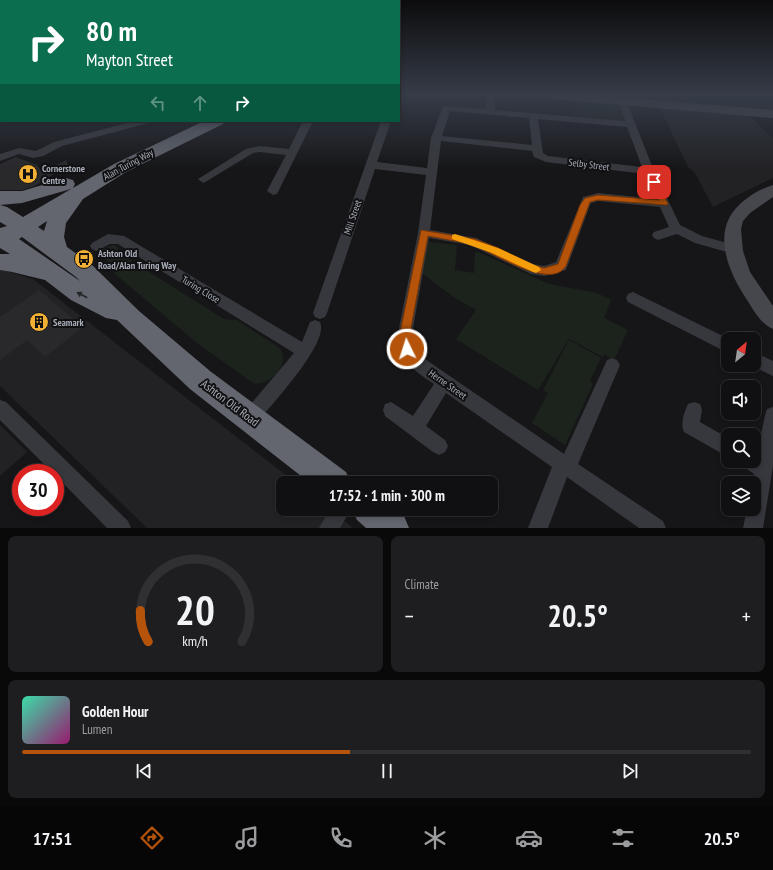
<!DOCTYPE html>
<html lang="en">
<head>
<meta charset="utf-8">
<style>
	:root { --surface:#101012; --page:#1e1e20; --text:#f1f3f6; --muted:#9c9d9f; --line:#303032; --accent:#b45309 }
	body { margin:0; font-family:"PT Sans Narrow",sans-serif; background:var(--page); color:var(--text); height:100vh; display:flex; flex-direction:column; font-size:15px; white-space:nowrap }
	* { box-sizing:border-box; margin:0 }
	p { font-size:13px; color:var(--muted) }
	.icon { flex:none; width:22px; height:22px; fill:none; stroke:currentColor; stroke-width:2; stroke-linecap:round; stroke-linejoin:round }
	.map { position:relative; height:528px; overflow:hidden }
	.details { display:flex; flex-direction:column; gap:8px; padding:8px; background:#09090a; flex:1 }
	.details>* { flex:none }
	.guide { position:absolute; left:0px; top:0px; width:400px; height:122px; box-shadow:0 2px 6px #0003,0 0 0 1px var(--line); background:#0b6e4f; color:#fff; overflow:hidden }
	.needle { width:26px; rotate:29deg }
	.tools { position:absolute; left:721px; top:332px; display:grid; gap:8px }
	.tools a { display:grid; place-items:center; width:40px; height:40px; border-radius:8px; background:var(--surface); box-shadow:0 2px 6px #0003,0 0 0 1px var(--line); font-size:20px }
	.speed { position:absolute; left:12px; top:464px; display:flex; gap:8px; font-size:20px; font-weight:700; text-align:center }
	.speed>* { display:grid; place-content:center; width:52px; height:52px; border-radius:50%; background:var(--surface); box-shadow:0 2px 6px #0003,0 0 0 1px var(--line); line-height:1 }
	.speed .limit { border:6px solid #d22; background:#fff; color:#111 }
	.pin { position:absolute; display:grid; place-items:center; width:34px; height:34px; color:#fff; margin:-17px; border-radius:8px; box-shadow:0 2px 6px #0006 }
	.me { position:absolute; width:44px; margin:-22px; rotate:356deg; stroke-linejoin:round; filter:drop-shadow(0 0 3px #0008) }
	.turn { display:flex; align-items:center; gap:14px; height:84px; padding:0 20px; font-size:18px }
	.turn .icon { width:52px; height:52px; stroke-width:2.5 }
	.turn b { display:block; font-size:28px; line-height:34px }
	.lanes { display:flex; align-items:center; height:38px; padding:0 20px; background:#0003; justify-content:center; gap:20px; direction:ltr }
	.lanes .off { opacity:.35 }
	.big { font-size:30px; font-weight:700; line-height:1.1 }
	.details .card { flex:1; display:flex; flex-direction:column; justify-content:center; gap:6px; min-width:0; padding:0 14px; border-radius:8px; background:var(--page) }
	.details .dial { align-items:center; gap:0 }
	.dial svg { height:104px; overflow:visible; fill:none; stroke:var(--line); stroke-width:7; stroke-linecap:round; text-anchor:middle }
	.dial text { fill:var(--text); stroke:none }
	.song { display:flex; align-items:center; gap:12px }
	.cover { width:48px; height:48px; border-radius:6px; background:linear-gradient(135deg,hsl(160 70% 55%),hsl(320 70% 35%)) }
	.played { height:4px; border-radius:2px; background:linear-gradient(90deg,var(--accent) 45%,var(--line) 45%) }
	.keys { display:flex; justify-content:space-around; direction:ltr }
	.heat { display:flex; justify-content:space-between; align-items:center; font-size:22px; direction:ltr }
	.details .tiles { flex:1; display:grid; gap:8px; grid-template-columns:1fr 1fr }
	.card:last-child { grid-column:span 2 }
	.trip { position:absolute; left:276px; top:476px; width:222px; height:40px; border-radius:8px; background:var(--surface); box-shadow:0 2px 6px #0003,0 0 0 1px var(--line); font-weight:700; line-height:40px; text-align:center }
	.tab-bar { display:flex; height:64px; justify-content:space-around; align-items:center; background:#060607; color:var(--muted) }
	.tab-bar .icon { width:28px; height:28px }
	.tab-bar .on { color:var(--accent) }
	.tab-bar b { font-size:18px; color:var(--text) }
	.map>svg:first-child { display:block }
	.built { fill:#222225 }
	.green { fill:#1c231d }
	.building { fill:#29292c }
	.lines { fill:none; stroke-linecap:round; stroke-linejoin:round }
	.street { fill:#37383d; fill-rule:evenodd }
	.secondary { fill:#45474d; fill-rule:evenodd }
	.highway { fill:#63666e; fill-rule:evenodd }
	.oneway { fill:#26262a }
	.route { fill:#b45309; stroke:#753606 }
	.slow { fill:#f59e0b }
	.labels { text-anchor:middle; stroke-width:4; stroke-linejoin:round; paint-order:stroke }
	.street-label { font-size:10px; fill:#a8adb8; stroke:#111113 }
	.poi-label { font-size:10px; font-weight:bold; fill:#a8adb8; stroke:#111113; text-anchor:start }
	.near-street-label { font-size:12px; fill:#a8adb8; stroke:#111113 }
</style>
</head>
<body>
<div class="map">
<svg width="773" height="528" viewBox="0 0 773 528">
	<rect width="100%" height="100%" fill="#161618"/>
	<path class="built" d="M 660,108 L 749,116 L 773,138 L 773,178 L 713,207 L 695,173 L 688,167 Z
		M 0,269 L 33,279 L 296,483 L 283,483 L 283,509 L 330,509 L 353,528 L 147,528 L 0,386 Z
		M 0,425 L 27,452 L 0,476 Z"/>
	<path class="green" d="M 591,95 L 773,95 L 773,110 Z
		M 578,100 L 620,104 L 625,121 L 573,116 L 572,108 L 579,109 Z
		M 428,242 L 457,245 L 455,270 L 474,273 L 475,253 L 478,252 L 549,284 L 597,293 L 611,300 L 604,318 L 628,330 L 614,360 L 604,354 L 603,357 L 569,339 L 538,390 L 456,339 L 476,310 L 452,296 L 422,273 Z
		M 112,245 L 117,246 L 119,253 L 122,255 L 224,319 L 237,320 L 278,347 C 293,361 271,387 253,383 L 197,343 L 115,274 L 106,259 L 97,253 Z
		M 569,340 L 601,358 L 590,381 L 593,384 L 565,445 L 532,423 L 548,393 L 543,390 Z"/>
	<path class="building" d="M 16,157 L 37,165 L 42,172 L 66,160 L 68,165 L 35,186 L 22,190 L 0,190 L 0,164 Z
		M 39,290 L 83,327 L 45,357 L 27,340 L 0,360 L 0,317 Z"/>
	<g class="lines">
		<path class="street" d="M 0,95 L 1,95 L 1,101 L 0,100 Z
			M 486,95 L 494,95 L 495,110 L 625,121 L 619,102 L 620,100 L 626,100 L 654,171 L 680,225 L 702,236 L 738,246 L 740,249 L 738,252 L 734,254 L 695,243 L 677,234 L 658,240 L 654,238 L 652,235 L 654,232 L 669,227 L 660,207 L 598,201 L 591,203 L 590,205 L 566,270 L 544,276 L 531,274 L 470,245 L 429,238 L 413,328 L 414,344 L 419,355 L 564,454 L 607,360 L 612,358 L 617,360 L 620,365 L 578,464 L 663,521 L 666,528 L 639,528 L 567,477 L 548,528 L 528,528 L 552,467 L 446,393 L 426,426 L 445,440 L 448,446 L 445,452 L 439,455 L 433,452 L 385,416 L 383,410 L 385,404 L 391,402 L 413,416 L 434,384 C 411,368 397,359 399,328 L 418,233 L 426,175 L 375,169 L 327,313 L 325,317 L 320,319 L 315,317 L 313,313 L 381,121 L 391,121 L 377,162 L 427,168 L 431,138 L 443,106 L 486,109 ZM 450,111 L 529,118 L 532,145 L 442,136 ZM 538,119 L 627,127 L 642,167 L 548,156 L 543,153 ZM 441,141 L 532,151 L 534,157 L 546,162 L 645,174 L 656,199 L 598,193 L 583,197 L 556,262 L 544,266 L 533,264 L 476,238 L 430,230 Z
			M 135,121 L 151,121 L 149,123 L 62,146 L 43,156 L 33,158 L 19,154 L 0,161 L 0,154 L 19,148 L 36,151 L 54,142 Z
			M 303,121 L 313,121 L 277,194 L 273,195 L 267,191 L 286,155 L 260,152 L 253,153 L 207,181 L 203,183 L 198,179 L 246,149 L 260,146 L 289,149 Z
			M 108,234 L 124,236 L 302,342 L 310,322 L 315,320 L 320,322 C 330,343 270,406 256,424 L 250,426 L 244,424 L 242,418 L 244,412 L 294,353 L 118,244 L 110,244 L 96,251 L 92,249 L 90,246 L 92,243 Z
			M 633,292 L 729,339 L 728,353 L 628,302 L 626,298 L 628,294 Z
			M 754,352 L 773,361 L 773,376 L 750,365 L 754,365 Z
			M 0,400 L 6,402 L 128,521 L 131,528 L 107,528 L 55,475 L 55,473 L 53,473 L 0,420 Z
			M 694,402 L 700,404 L 702,410 L 700,422 L 728,438 L 728,457 L 684,432 C 680,423 684,413 688,404 Z
			M 773,407 L 773,466 L 763,528 L 743,528 L 747,509 L 754,509 L 754,483 L 752,483 L 754,474 L 744,467 L 741,461 L 754,461 L 754,454 L 757,455 L 765,415 L 767,409 Z
			M 330,509 L 351,509 L 340,528 L 319,528 Z"/>
		<path class="secondary" d="M 547,95 L 596,95 L 773,110 L 773,118 L 553,99 Z
			M 773,185 L 773,197 L 750,213 L 743,221 L 741,229 L 743,251 L 750,272 L 773,306 L 773,329 C 761,324 754,311 747,300 C 726,268 709,226 746,199 C 754,193 763,188 773,185 Z"/>
		<path class="highway" d="M 204,121 L 225,121 L 223,124 L 126,172 L 83,199 L 66,223 L 64,237 L 67,247 L 92,265 L 139,311 L 210,371 L 346,472 L 351,483 L 310,483 L 190,389 L 117,320 L 106,318 L 71,300 L 45,280 L 12,272 L 0,270 L 0,254 L 10,254 L 0,248 L 0,228 L 7,226 L 0,222 L 0,205 L 7,207 L 23,217 L 71,189 L 22,203 L 0,205 L 0,191 L 22,191 L 66,178 L 73,180 L 75,184 L 73,188 L 114,164 ZM 47,221 L 44,231 L 38,227 ZM 22,237 L 76,277 L 80,281 L 19,239 Z
			M 352,509 L 394,509 L 404,516 L 409,528 L 366,528 L 357,520 Z"/>
	</g>
	<defs><path id="oneway-solid" d="M-6-.8H1V-3.2L6.5 0L1 3.2V.8H-6Z"/></defs>
	<use class="oneway" href="#oneway-solid" transform="translate(82 295) rotate(-152)"/>
	<linearGradient id="sky" x2="0" y2="1"><stop stop-color="#0c0c0d"/><stop offset="0.56" stop-color="#363c48"/><stop offset="1" stop-color="#363c48" stop-opacity="0"/></linearGradient>
	<rect width="773" height="169" fill="url(#sky)"/>
	<path class="route" d="M 654,179 L 658,182 L 668,204 L 667,205 L 598,200 L 590,202 L 566,266 C 550,292 490,250 470,244 C 456,241 442,239 428,236 L 411,328 L 413,349 L 411,353 L 407,354 L 403,353 L 401,328 L 421,230 L 475,239 L 498,248 L 533,265 L 544,268 L 558,264 L 580,205 L 585,198 L 598,195 L 659,200 L 650,182 Z"/>
	<path class="slow" d="M 455,234 L 498,248 L 539,267 L 541,270 L 536,273 L 533,272 L 492,253 L 452,239 L 452,235 Z"/>
	<defs>
		<g id="hospital-disc" transform="scale(1)"><circle r="9.5" fill="#f2b134" stroke="#111113"/><path d="M-5-5h3v3.5h4V-5h3V5h-3V1.5h-4V5h-3Z" fill="#111"/></g>
		<g id="bus-disc" transform="scale(1)"><circle r="9.5" fill="#f2b134" stroke="#111113"/><path d="M-5-6H5V4H4V6H2V4H-2V6H-4V4H-5ZM-3.5-4V0h7V-4ZM-3.5 1.2v1.5H-2V1.2ZM2 1.2v1.5H3.5V1.2Z" fill="#111"/></g>
		<g id="building-disc" transform="scale(1)"><circle r="9.5" fill="#f2b134" stroke="#111113"/><path d="M-4-6H4V6H1V3H-1V6H-4ZM-2.5-4.3h1.7v1.8h-1.7ZM.8-4.3h1.7v1.8H.8ZM-2.5-1h1.7V.8h-1.7ZM.8-1h1.7V.8H.8Z" fill="#111"/></g>
	</defs>
	<g fill-rule="evenodd">
		<use href="#hospital-disc" x="28" y="174"/>
		<use href="#bus-disc" x="84" y="259"/>
		<use href="#building-disc" x="39" y="322"/>
	</g>
	<g class="labels">
		<g class="street-label">
			<text transform="translate(128 164) rotate(-28)" y="4">Alan Turing Way</text>
			<text transform="translate(589 164) rotate(7)" y="4">Selby Street</text>
			<text transform="translate(352 217) rotate(-71)" y="4">Mill Street</text>
			<text transform="translate(201 289) rotate(31)" y="4">Turing Close</text>
			<text transform="translate(448 384) rotate(35)" y="4">Herne Street</text>
		</g>
		<g class="poi-label">
			<text x="42" y="172">Cornerstone<tspan x="42" dy="12">Centre</tspan></text>
			<text x="98" y="257">Ashton Old<tspan x="98" dy="12">Road/Alan Turing Way</tspan></text>
			<text x="53" y="326">Seamark</text>
		</g>
		<g class="near-street-label">
			<text transform="translate(230 403) rotate(37)" y="4">Ashton Old Road</text>
		</g>
	</g>
</svg>
<div class="tools">
<a><svg class="needle" viewBox="-14 -14 28 28"><path d="M0-13l5 13h-10z" fill="#e53935"/><path d="M0 13l5-13h-10z" fill="#9c9d9f"/></svg></a>
<a><svg class="icon" aria-label="sound" viewBox="0 0 24 24"><path d="M4 9h4l5-4v14l-5-4H4zM17 9q2 3 0 6"/></svg></a>
<a><svg class="icon" aria-label="search" viewBox="0 0 24 24"><circle cx="10" cy="10" r="6"/><path d="M15 15l6 6"/></svg></a>
<a><svg class="icon" aria-label="layers" viewBox="0 0 24 24"><path d="M12 4l9 5-9 5-9-5zM3 14l9 5 9-5"/></svg></a>
</div>
<div class="speed"><div class="limit">30</div></div>
<div class="pin" style="left:654px;top:182px;background:#d93025"><svg class="icon" aria-label="arrive" viewBox="0 0 24 24"><path d="M6 21V4h12l-3 4 3 4H6"/></svg></div>
<svg class="me" style="left:407px;top:349px" viewBox="-20 -20 40 40"><circle r="17" fill="#b45309" stroke="#fff" stroke-width="3"/><path d="M0-11L8 9 0 5-8 9z" fill="#fff"/></svg>
<div class="trip">17:52 · 1 min · 300 m</div>
<div class="guide">
<div class="turn"><svg class="icon" aria-label="right" viewBox="0 0 24 24"><path d="M7 20v-9h11M14 6l5 5-5 5"/></svg><div><b>80 m</b>Mayton Street</div></div>
<div class="lanes"><svg class="icon off" aria-label="left" viewBox="0 0 24 24"><path d="M17 20v-9H6M10 6l-5 5 5 5"/></svg><svg class="icon off" aria-label="ahead" viewBox="0 0 24 24"><path d="M12 20V5M6 11l6-6 6 6"/></svg><svg class="icon" aria-label="right" viewBox="0 0 24 24"><path d="M7 20v-9h11M14 6l5 5-5 5"/></svg></div>
</div>
</div>
<section class="details">
<div class="tiles">
<div class="card dial"><svg viewBox="0 0 100 80">
<path d="M14 69A42 42 0 1 1 86 69"/>
<path d="M14 69A42 42 0 0 1 8 45" stroke="#b45309"/>
<text x="50" y="56" font-size="32" font-weight="700">20</text>
<text x="50" y="72" font-size="11">km/h</text>
</svg></div>
<div class="card"><p>Climate</p>
<div class="heat"><a>−</a><b class="big">20.5°</b><a>+</a></div>
</div>
<div class="card">
<div class="song"><i class="cover"></i><div><b>Golden Hour</b><p>Lumen</p></div></div>
<div class="played"></div>
<div class="keys"><svg class="icon" aria-label="previous" viewBox="0 0 24 24"><path d="M18 5L8 12l10 7zM5 5v14"/></svg><svg class="icon" aria-label="pause" viewBox="0 0 24 24"><path d="M8 5v14M16 5v14"/></svg><svg class="icon" aria-label="next" viewBox="0 0 24 24"><path d="M6 5l10 7-10 7zM19 5v14"/></svg></div>
</div>
</div>
</section>
<nav class="tab-bar">
<b>17:51</b>
<svg class="icon on" aria-label="directions" viewBox="0 0 24 24"><path d="M12 3l9 9-9 9-9-9zM9 14v-3h6M13 9l2 2-2 2"/></svg>
<svg class="icon" aria-label="music" viewBox="0 0 24 24"><path d="M9 18V5l10-2v13"/><circle cx="6" cy="18" r="3"/><circle cx="16" cy="16" r="3"/></svg>
<svg class="icon" aria-label="phone" viewBox="0 0 24 24"><path d="M5 4h4l2 5-3 2q2 4 5 5l2-3 5 2v4C11 20 4 13 5 4z"/></svg>
<svg class="icon" aria-label="climate" viewBox="0 0 24 24"><path d="M12 3v18M4 7l16 10M4 17L20 7"/></svg>
<svg class="icon" aria-label="car" viewBox="0 0 24 24"><path d="M5 17H2v-5l4-1 3-4h7l3 4 3 1v5h-3M9 17h6M6 11h13"/><circle cx="7" cy="17" r="2"/><circle cx="17" cy="17" r="2"/></svg>
<svg class="icon" aria-label="filters" viewBox="0 0 24 24"><path d="M4 7h16M4 17h16"/><circle cx="9" cy="7" r="2"/><circle cx="15" cy="17" r="2"/></svg>
<b>20.5°</b>
</nav>
</body>
</html>
